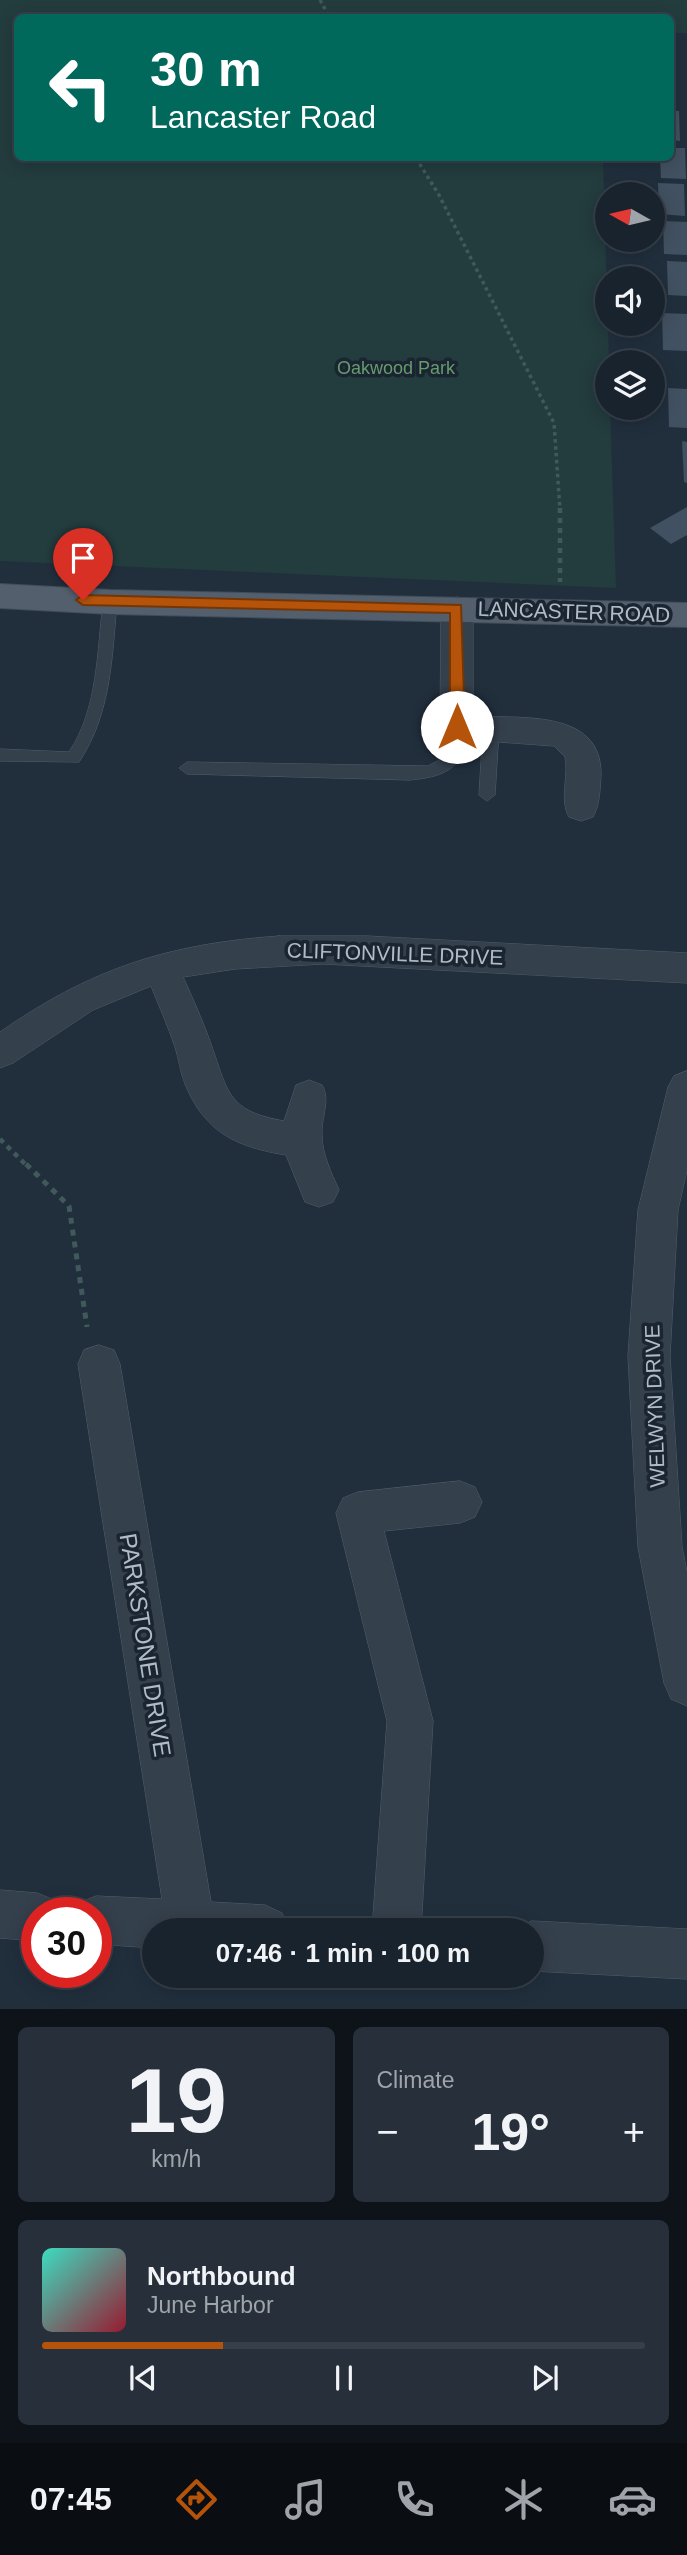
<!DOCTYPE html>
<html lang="en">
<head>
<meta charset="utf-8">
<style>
	:root { --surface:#19232e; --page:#262f3a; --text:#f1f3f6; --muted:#9fa4aa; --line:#37404a; --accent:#b45309 }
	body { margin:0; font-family:Arial,sans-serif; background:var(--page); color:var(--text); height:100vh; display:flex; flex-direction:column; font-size:26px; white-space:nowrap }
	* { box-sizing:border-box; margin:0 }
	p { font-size:23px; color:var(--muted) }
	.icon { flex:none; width:38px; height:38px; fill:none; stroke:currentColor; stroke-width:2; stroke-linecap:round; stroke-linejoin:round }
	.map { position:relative; height:2009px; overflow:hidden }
	.panel { display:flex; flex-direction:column; gap:18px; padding:18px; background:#0e1319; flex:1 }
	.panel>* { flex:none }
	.guide { position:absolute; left:14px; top:14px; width:660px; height:147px; border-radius:10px; box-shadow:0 4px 18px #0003,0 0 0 2px var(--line); background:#00695c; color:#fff; overflow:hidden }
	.needle { width:46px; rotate:278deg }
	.tools { position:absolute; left:595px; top:182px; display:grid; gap:14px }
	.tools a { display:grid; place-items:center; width:70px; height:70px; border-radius:50%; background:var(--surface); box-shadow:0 4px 18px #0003,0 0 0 2px var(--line); font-size:35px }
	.speed { position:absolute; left:21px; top:1897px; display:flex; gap:14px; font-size:35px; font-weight:700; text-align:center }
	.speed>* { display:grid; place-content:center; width:91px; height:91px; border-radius:50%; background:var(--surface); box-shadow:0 4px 18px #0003,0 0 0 2px var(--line); line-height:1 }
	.speed .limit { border:10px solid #d22; background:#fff; color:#111 }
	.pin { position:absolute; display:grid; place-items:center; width:60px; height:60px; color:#fff; margin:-72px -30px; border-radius:50% 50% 50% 0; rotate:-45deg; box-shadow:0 0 7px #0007 }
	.pin .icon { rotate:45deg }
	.me { position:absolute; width:77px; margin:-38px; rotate:0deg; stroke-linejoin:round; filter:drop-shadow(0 0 5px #0008) }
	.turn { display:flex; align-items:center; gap:24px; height:147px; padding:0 21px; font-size:32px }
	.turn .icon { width:91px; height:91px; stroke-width:2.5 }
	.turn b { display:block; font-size:49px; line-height:60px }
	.big { font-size:52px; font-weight:700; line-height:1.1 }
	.panel .card { flex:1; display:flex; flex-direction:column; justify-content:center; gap:10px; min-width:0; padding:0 24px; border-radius:10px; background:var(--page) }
	.panel .dial { align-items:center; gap:0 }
	.dial b { font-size:91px; line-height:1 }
	.song { display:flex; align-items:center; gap:21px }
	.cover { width:84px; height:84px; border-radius:10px; background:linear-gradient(135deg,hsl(170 70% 55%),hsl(350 70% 35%)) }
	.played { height:7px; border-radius:4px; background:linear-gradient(90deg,var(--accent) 30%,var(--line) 30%) }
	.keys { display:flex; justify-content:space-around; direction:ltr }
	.heat { display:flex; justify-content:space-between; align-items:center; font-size:38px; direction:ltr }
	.panel .tiles { flex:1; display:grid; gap:18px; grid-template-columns:1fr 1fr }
	.card:last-child { grid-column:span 2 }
	.trip { position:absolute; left:142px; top:1918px; width:402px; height:70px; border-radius:35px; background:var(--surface); box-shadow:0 4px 18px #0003,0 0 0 2px var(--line); font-weight:700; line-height:70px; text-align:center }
	.tab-bar { display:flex; height:112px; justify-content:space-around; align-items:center; background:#0a0e12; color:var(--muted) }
	.tab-bar .icon { width:49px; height:49px }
	.tab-bar .current { color:var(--accent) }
	.tab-bar b { font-size:32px; color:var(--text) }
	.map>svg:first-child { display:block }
	.green { fill:#233c3e }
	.building { fill:#425161 }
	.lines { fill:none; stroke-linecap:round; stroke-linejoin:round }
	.service-casing { stroke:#535e6a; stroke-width:1 }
	.minor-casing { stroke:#535e6a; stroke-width:1 }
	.primary-casing { stroke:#414c58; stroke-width:2 }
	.path-far2 { stroke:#41595b; stroke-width:3.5; stroke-dasharray:3.5 3.5; stroke-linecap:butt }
	.path-far1 { stroke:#41595b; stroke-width:4.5; stroke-dasharray:5 5; stroke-linecap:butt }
	.path { stroke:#41595b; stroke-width:5; stroke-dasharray:6 6; stroke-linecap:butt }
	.service { fill:#35404d; fill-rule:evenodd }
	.minor { fill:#35404d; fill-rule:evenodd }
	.primary { fill:#535f6d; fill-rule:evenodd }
	.route { fill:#b45309; stroke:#753606; stroke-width:2 }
	.labels { text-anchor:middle; stroke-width:7; stroke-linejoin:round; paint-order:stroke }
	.far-park-label { font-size:18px; fill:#669b6e; stroke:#1a2531 }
	.street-label { font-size:21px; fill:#b0bbc8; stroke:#1a2531 }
	.near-street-label { font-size:24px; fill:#b0bbc8; stroke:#1a2531 }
</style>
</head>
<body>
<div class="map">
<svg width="687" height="2009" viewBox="0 0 687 2009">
	<rect width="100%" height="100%" fill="#212f3d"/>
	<path class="green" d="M 0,0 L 687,0 L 687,33 L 670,33 L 670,18 L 18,18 L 18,158 L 603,158 L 609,362 L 607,408 L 610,408 L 616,588 L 0,561 Z"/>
	<path class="building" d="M 670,111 L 679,111 L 680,141 L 670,140 Z
		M 670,148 L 685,148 L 686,179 L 661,178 L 660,158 L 670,158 Z
		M 658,183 L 684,184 L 685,216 L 659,214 Z
		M 663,221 L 687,222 L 687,255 L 664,254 Z
		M 667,261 L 687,262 L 687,296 L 668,295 Z
		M 662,313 L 687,314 L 687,351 L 663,350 Z
		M 668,388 L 687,389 L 687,428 L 669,427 Z
		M 682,441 L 687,442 L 687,483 L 684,482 Z
		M 687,507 L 687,535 L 671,544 L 650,528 Z"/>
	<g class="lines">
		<g class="service-casing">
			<path id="service" d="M 110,597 L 117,602 C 112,658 111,714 79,762 L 0,761 L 0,749 L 69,752 C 98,709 97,652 103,602 Z
				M 457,721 L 465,727 L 458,761 C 447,776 427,778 410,780 L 187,774 L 179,768 L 187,762 L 428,766 L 443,758 L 449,727 Z
				M 491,724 L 499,730 L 495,795 L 487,801 L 479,795 L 483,730 Z"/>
		</g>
		<g class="minor-casing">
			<path id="minor" d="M 457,597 L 468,600 L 473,608 L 473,716 C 519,719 602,708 601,775 C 600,789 600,805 593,817 L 581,821 L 569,817 C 559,799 569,777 565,757 L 554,746 L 457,739 L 445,736 L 440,727 L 441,608 L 446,600 Z
				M 279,936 L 367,936 L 687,953 L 687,983 L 323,964 L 235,969 L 183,977 C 193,999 203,1021 211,1044 C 228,1092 227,1111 284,1121 L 296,1085 L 309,1080 L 322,1085 C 331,1101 321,1116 322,1135 C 322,1154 331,1172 339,1190 L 333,1202 L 319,1207 L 305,1202 L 286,1155 C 237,1147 205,1133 185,1084 C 180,1072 179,1059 175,1047 C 168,1026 159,1006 151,986 L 93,1010 L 13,1063 L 0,1068 L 0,1032 C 92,968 168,944 279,936 Z
				M 687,1071 L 687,1170 L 678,1210 L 670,1356 L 682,1547 L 687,1572 L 687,1706 L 671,1699 L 664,1683 L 638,1547 L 628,1356 L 638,1210 L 668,1087 L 674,1076 Z
				M 99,1345 L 114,1350 L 120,1364 L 211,1902 L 265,1905 L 282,1913 L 289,1930 L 154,1930 L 154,1948 L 96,1944 L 96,1913 L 75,1913 L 79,1903 L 96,1896 L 162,1899 L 78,1364 L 84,1350 Z
				M 460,1481 L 475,1487 L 482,1502 L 475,1517 L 460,1523 L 384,1531 L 433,1721 L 421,1930 L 372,1930 L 387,1721 L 336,1513 L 343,1498 L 358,1492 Z
				M 0,1890 L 37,1893 L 54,1900 L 60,1913 L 37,1913 L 37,1941 L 0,1938 Z
				M 532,1921 L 687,1929 L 687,1979 L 532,1971 L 532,1930 L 514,1930 Z"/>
		</g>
		<g class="primary-casing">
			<path id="primary" d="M 0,584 L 110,590 L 687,603 L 687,627 L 110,614 L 0,608 Z"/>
		</g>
		<path class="path-far2" d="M 320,0 L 330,18
			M 416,158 L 439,195 L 554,423 L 560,510"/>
		<path class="path-far1" d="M 560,508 L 560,582
			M 0,1139 L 27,1166"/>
		<path class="path" d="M 26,1164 L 69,1206 L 87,1327"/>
		<use href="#service" class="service"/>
		<use href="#minor" class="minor"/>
		<use href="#primary" class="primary"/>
	</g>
	<path class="route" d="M 83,595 L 461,605 L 465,727 L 457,732 L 450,727 L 450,613 L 83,605 L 76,600 Z"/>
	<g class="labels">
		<g class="far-park-label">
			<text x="396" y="374">Oakwood Park</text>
		</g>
		<g class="street-label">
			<text transform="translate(574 612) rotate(2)" y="7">LANCASTER ROAD</text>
			<text transform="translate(395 954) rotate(2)" y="7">CLIFTONVILLE DRIVE</text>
			<text transform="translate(655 1406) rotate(-92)" y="7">WELWYN DRIVE</text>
		</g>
		<g class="near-street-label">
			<text transform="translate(145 1645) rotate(81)" y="8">PARKSTONE DRIVE</text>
		</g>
	</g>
</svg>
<div class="tools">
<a><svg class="needle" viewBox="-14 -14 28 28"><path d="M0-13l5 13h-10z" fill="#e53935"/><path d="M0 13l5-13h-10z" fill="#9fa4aa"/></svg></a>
<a><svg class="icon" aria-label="sound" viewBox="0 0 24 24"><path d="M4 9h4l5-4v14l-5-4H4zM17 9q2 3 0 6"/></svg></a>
<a><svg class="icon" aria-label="layers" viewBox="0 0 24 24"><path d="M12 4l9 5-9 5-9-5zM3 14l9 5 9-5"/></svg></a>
</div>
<div class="speed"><div class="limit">30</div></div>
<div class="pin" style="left:83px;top:600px;background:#d93025"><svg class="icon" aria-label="arrive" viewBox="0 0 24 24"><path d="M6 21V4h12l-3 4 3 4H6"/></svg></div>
<svg class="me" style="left:457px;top:727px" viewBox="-20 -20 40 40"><circle r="19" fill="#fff"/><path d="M0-13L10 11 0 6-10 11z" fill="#b45309"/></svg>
<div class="trip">07:46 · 1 min · 100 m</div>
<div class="guide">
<div class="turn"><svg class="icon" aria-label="left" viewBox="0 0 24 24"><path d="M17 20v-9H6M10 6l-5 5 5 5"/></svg><div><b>30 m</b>Lancaster Road</div></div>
</div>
</div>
<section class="panel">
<div class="tiles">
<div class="card dial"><b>19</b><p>km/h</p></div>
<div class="card"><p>Climate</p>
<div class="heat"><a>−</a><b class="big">19°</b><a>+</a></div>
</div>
<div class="card">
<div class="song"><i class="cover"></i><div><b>Northbound</b><p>June Harbor</p></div></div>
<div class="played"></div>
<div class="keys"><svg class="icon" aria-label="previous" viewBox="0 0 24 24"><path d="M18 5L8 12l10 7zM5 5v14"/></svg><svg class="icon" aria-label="pause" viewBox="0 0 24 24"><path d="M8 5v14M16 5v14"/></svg><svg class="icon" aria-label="next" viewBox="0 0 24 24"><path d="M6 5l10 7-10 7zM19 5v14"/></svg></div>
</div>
</div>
</section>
<nav class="tab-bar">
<b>07:45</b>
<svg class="icon current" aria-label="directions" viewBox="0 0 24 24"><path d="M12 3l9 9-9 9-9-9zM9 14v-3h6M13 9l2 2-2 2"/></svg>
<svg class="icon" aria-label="music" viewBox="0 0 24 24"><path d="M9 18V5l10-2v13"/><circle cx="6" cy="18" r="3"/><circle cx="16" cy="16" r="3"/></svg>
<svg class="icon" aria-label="phone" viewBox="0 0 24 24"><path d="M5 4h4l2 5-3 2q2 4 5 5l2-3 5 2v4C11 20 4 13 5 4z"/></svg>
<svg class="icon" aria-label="climate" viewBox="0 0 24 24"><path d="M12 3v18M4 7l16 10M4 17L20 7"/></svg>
<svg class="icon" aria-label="car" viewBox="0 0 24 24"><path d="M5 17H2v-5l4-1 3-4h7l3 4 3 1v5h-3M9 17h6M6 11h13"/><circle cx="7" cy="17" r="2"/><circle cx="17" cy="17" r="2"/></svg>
</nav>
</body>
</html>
